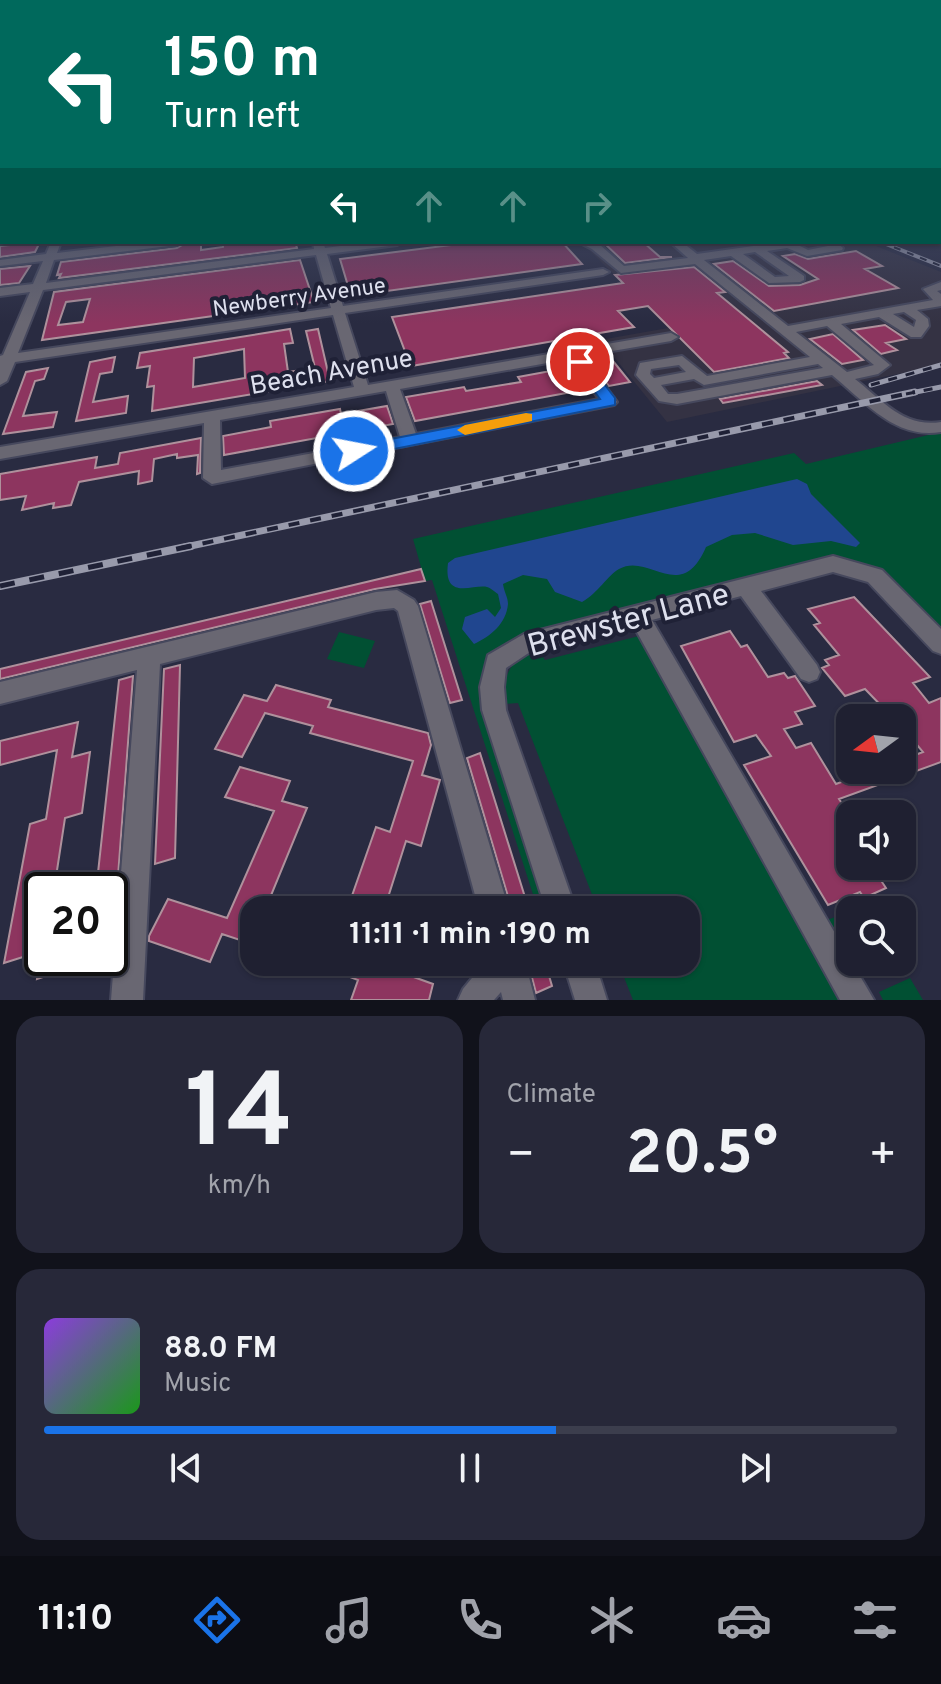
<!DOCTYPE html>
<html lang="en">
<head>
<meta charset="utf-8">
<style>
	:root { --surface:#1f2031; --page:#272839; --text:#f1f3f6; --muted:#a1a3ab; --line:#3c3e4d; --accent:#1a73e8 }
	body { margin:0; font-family:Overpass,sans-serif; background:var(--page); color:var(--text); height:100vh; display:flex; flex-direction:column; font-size:30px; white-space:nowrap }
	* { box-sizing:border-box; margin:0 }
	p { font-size:26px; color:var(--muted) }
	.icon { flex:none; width:44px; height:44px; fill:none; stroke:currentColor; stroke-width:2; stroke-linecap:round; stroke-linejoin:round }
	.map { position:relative; height:1000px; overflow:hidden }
	.drawer { display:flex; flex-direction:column; gap:16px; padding:16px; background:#11121b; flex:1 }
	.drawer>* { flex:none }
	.guide { position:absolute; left:0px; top:0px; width:942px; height:244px; box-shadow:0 2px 6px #0004,0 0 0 2px var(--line); background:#00695c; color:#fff; overflow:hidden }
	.needle { width:52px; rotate:255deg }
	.tools { position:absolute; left:836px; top:704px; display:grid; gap:16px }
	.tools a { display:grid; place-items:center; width:80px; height:80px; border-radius:16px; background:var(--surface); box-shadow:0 2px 6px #0004,0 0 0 2px var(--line); font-size:40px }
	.speed { position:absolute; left:24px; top:872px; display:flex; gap:16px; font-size:40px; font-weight:700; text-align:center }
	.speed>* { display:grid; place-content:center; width:104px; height:104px; border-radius:50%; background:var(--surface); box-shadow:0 2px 6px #0004,0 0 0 2px var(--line); line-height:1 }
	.speed .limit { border:4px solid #111; border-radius:12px; background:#fff; color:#111 }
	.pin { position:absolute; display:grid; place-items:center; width:68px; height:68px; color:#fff; margin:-34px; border:4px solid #fff; border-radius:50%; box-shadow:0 2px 8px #0007 }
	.me { position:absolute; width:88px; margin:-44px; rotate:79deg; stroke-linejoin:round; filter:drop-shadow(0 0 6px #0008) }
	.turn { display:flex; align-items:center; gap:28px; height:168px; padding:0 32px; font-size:36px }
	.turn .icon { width:104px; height:104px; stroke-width:2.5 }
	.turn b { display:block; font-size:56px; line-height:68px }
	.lanes { display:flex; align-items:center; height:76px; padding:0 32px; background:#0003; justify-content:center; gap:40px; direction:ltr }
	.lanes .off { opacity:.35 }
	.big { font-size:60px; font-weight:700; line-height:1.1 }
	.drawer .tile { flex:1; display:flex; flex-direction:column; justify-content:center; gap:12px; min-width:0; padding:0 28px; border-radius:24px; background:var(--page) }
	.drawer .dial { align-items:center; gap:0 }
	.dial b { font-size:104px; line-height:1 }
	.song { display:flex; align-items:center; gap:24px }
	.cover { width:96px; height:96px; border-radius:12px; background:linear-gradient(135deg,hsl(270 70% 55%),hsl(120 70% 35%)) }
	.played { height:8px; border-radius:4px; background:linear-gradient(90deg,var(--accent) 60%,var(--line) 60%) }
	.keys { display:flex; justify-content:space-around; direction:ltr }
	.heat { display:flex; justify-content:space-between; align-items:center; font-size:44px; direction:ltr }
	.drawer .tiles { flex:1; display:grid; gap:16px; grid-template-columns:1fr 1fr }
	.tile:last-child { grid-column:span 2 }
	.trip { position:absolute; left:240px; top:896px; width:460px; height:80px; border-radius:24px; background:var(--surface); box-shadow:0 2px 6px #0004,0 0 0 2px var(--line); font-weight:700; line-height:80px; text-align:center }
	.tabs { display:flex; height:128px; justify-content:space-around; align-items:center; background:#0c0d14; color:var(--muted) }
	.tabs .icon { width:56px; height:56px }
	.tabs .current { color:var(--accent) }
	.tabs b { font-size:36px; color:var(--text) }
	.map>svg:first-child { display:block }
	.industrial { fill:#343243 }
	.green { fill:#015033 }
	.water { fill:#20468f }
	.building { fill:#8d355f; stroke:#af919c; stroke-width:2; fill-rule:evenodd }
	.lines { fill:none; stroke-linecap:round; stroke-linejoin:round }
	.minor-casing { stroke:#46485d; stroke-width:4 }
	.major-casing { stroke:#46485d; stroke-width:4 }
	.minor { fill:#696772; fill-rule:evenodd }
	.major { fill:#a5a0b7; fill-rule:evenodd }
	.rail-far3-casing { stroke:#989aab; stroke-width:4 }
	.rail-far2-casing { stroke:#989aab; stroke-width:5 }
	.rail-far1-casing { stroke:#989aab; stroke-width:7 }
	.rail-casing { stroke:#989aab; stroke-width:8 }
	.rail-far3 { stroke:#1f2136; stroke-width:2; stroke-dasharray:7; stroke-linecap:butt }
	.rail-far2 { stroke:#1f2136; stroke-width:3; stroke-dasharray:9; stroke-linecap:butt }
	.rail-far1 { stroke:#1f2136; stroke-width:4; stroke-dasharray:11; stroke-linecap:butt }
	.rail { stroke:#1f2136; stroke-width:5; stroke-dasharray:15; stroke-linecap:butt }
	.route { fill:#1a73e8; stroke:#114b97; stroke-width:2 }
	.slow { fill:#f59e0b }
	.labels { text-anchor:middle; stroke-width:8; stroke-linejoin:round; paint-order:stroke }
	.far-street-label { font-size:22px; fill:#dee0ee; stroke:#1f2136 }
	.street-label { font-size:26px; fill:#dee0ee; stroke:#1f2136 }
	.near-street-label { font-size:32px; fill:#dee0ee; stroke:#1f2136 }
</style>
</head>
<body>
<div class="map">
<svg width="941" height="1000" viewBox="0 0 941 1000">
	<rect width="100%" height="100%" fill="#292b41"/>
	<path class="industrial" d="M 581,242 L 871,244 L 941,272 L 941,365 L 667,422 L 600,340 L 668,328 Z"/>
	<path class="green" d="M 941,432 L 941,632 C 896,587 878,554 808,561 L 525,636 C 501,655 478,668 481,701 L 549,910 L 538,910 L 432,580 L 425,581 L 413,539 L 794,453 L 806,464 Z
		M 339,632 L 375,641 L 364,668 L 327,659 Z
		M 639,636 L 845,1000 L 633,1000 L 618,962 L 686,962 L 686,910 L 598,910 L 518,703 L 504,704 C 502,679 510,655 538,650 L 545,660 Z
		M 860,892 L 872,910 L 850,910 L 850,960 L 827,920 L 846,913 L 839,900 Z
		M 910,978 L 923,1000 L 883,1000 L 879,992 Z"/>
	<path class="water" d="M 797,479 L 807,484 L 811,494 L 860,543 L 856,547 L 831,541 L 793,545 L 755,533 L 732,535 L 706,547 C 681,605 649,552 619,569 C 608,575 598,593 582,602 L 555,592 L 547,579 L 523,575 L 503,584 C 504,592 508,597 508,604 C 506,624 491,636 474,644 L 462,629 L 465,617 L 487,609 L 495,617 L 501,608 L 498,594 C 495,592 491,588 487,587 C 473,584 443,601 448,563 L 455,558 Z"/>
	<path class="building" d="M 40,242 L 35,252 L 0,257 L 0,246 Z
		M 201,242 L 201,250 L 223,247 L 223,242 L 295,242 L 297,248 L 59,278 L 61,274 L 57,275 L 61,262 L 177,248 L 184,244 Z
		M 475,242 L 562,242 L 582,264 L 351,296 L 340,259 Z
		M 603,242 L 643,242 L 660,257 L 672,257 L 625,263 Z
		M 856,251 L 882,266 L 865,269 L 898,288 L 774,311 L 714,264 L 733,261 L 769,286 L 800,285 L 818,279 L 783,256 L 795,254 L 808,259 Z
		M 300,260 L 314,302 L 42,340 L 54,292 ZM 90,299 L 83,322 L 58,325 L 66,302 Z
		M 30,266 L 19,283 L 0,285 L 0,269 Z
		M 694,267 L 725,292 L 717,293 L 788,352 L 784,353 L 789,358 L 714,372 L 648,306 L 618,311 L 634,327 L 377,372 L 373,359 L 406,354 L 392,317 L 623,283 L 615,275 Z
		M 885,325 L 906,339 L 886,343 L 897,350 L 881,354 L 853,330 Z
		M 290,329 L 293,343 L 284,344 L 288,372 L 315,368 L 306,331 L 318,329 L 330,381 L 152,411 L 154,386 L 147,387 L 150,366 L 137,368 L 140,353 ZM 244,349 L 245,378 L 193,387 L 194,358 Z
		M 833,334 L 863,360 L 842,364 L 810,339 Z
		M 115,357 L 112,372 L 100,374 L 93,402 L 128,396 L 126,413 L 76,421 L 90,362 Z
		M 613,361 L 630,382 L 609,386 L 593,364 Z
		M 572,367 L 588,389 L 415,421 L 406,397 L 464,387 L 466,391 L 521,382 L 518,377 Z
		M 48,368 L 44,379 L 35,381 L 23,416 L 57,412 L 53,427 L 3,434 L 26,372 Z
		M 817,381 L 822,385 L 723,403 L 720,399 Z
		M 387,406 L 393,424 L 224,455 L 223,436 L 271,427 L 270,421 L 340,409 L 341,414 Z
		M 201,438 L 200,473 L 197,474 L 198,455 L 177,458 L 177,454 L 154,459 L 152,481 L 138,484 L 139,471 L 79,482 L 71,505 L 53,508 L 54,503 L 22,510 L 26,496 L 0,500 L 0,474 L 97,457 L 95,468 L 118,464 L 120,453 Z
		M 421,569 L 425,581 L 375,589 L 0,679 L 0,669 Z
		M 854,597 L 930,677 L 913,683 L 929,703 L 941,698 L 941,762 L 839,799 L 850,815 L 850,866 L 884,866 L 890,875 L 880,879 L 886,888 L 864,898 L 860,892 L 828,905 L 744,765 L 771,756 L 756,735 L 734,742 L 681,646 L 730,631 L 741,647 L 747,645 L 768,677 L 784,673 L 788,678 L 795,676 L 815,706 L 795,712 L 802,724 L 784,729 L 796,748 L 811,743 L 836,784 L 874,770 L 902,770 L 902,760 L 923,752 L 907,733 L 902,735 L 902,718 L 893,718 L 865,689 L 845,696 L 822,668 L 829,665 L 825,660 L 839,655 L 814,625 L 820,623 L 808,609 Z
		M 431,601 L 462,700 L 450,703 L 420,604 Z
		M 180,665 L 175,858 L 155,864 L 164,669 Z
		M 133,676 L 118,876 L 97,882 L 119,680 Z
		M 276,685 L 331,700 L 328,707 L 428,733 L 431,745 L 422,775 L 440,780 L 421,846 L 406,841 L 384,910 L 347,910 L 376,827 L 390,832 L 413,761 L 310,733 L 313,726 L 265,713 L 242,757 L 215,749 L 244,695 L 267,701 Z
		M 78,722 L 72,757 L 90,752 L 82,813 L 65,818 L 54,890 L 42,890 L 42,951 L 4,963 L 30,824 L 46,819 L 57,750 L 0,765 L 0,741 Z
		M 480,753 L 529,910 L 512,910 L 467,758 Z
		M 240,767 L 290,781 L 282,801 L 307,808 L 265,910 L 254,910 L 252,944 L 222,934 L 210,962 L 149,941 L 149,936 L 168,899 L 227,918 L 274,811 L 225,797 Z
		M 40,958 L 94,958 L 94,960 L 37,979 Z
		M 311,962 L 372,962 L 433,984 L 429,1000 L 351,1000 L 358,980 Z
		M 528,962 L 545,962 L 552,986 L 536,993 Z"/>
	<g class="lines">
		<g class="minor-casing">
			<path id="minor" d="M 940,183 L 941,183 L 941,188 L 940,188 Z
				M 0,193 L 2,193 L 2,199 L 0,199 Z
				M 940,207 L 941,207 L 941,213 L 940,213 Z
				M 2,212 L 2,218 L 0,219 L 0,213 Z
				M 940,226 L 941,226 L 941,232 L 940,232 Z
				M 0,234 L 2,234 L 0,241 Z
				M 51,242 L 61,242 L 57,253 L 150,242 L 182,242 L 177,245 L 54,260 L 46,283 L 314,249 L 313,242 L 323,242 L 325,248 L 371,242 L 402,242 L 397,245 L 327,254 L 343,306 L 603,269 L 609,272 L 603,275 L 345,313 L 368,385 L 671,333 L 678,337 L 671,341 L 583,356 L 617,402 L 614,405 L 212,484 L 203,478 L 204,423 L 0,459 L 0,447 L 354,387 L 333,315 L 15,362 L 7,381 L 0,385 L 0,356 L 3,355 L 30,292 L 0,296 L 0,288 L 33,284 L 43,261 L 0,266 L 0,260 L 46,254 ZM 316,255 L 331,308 L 18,353 L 43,290 ZM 570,359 L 599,399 L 416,434 L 400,389 ZM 386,391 L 400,437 L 221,470 L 220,420 Z
				M 578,242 L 600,245 L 624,266 L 688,258 L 670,242 L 682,242 L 697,254 L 782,242 L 809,242 L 800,246 L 808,250 L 828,246 L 824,242 L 836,242 L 843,248 L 842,250 L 807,256 L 787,248 L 767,251 L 804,276 L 804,280 L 800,282 L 769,283 L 731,256 L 704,260 L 788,326 L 933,300 L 923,289 L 941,282 L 941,290 L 937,291 L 941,294 L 941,306 L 917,310 L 928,319 L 929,326 L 921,337 L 911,337 L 879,317 L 841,324 L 890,365 L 878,374 L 855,379 C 883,401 904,428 941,422 L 941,432 C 896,440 865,402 832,375 L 677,404 L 659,401 L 636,375 L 640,363 L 682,356 L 707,376 L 810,357 L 695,264 L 621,273 L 592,249 ZM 755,252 L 789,276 L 775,277 L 743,254 ZM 904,312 L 916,320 L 914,327 L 893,314 ZM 827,326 L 874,365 L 847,372 L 796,332 ZM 818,364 L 823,368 L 677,394 L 668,394 L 661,385 L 694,379 L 704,385 ZM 679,365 L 686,372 L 654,378 L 650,374 L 651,369 Z
				M 833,556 L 882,570 L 941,629 L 941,654 L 933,651 L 868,582 L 833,572 L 761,591 L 817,665 L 820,672 L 817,679 L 809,682 L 801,679 L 741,596 L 652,620 L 874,1000 L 840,1000 L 633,625 L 530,652 L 506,668 L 504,687 L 506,710 L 576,910 L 546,910 L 482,710 L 480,687 L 488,655 L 524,634 Z
				M 397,590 L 414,600 L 418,606 L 509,910 L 479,910 L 398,611 L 394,608 L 376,610 L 160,664 L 143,1000 L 111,1000 L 137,670 L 0,704 L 0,682 L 376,592 Z
				M 485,962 L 525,962 L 535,1000 L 503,1000 L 501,992 L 494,1000 L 458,1000 L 463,989 Z
				M 563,962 L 595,962 L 607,1000 L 575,1000 Z"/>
		</g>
		<g class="major-casing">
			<path id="major" d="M 940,233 L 941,233 L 941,239 L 940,239 Z"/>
		</g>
		<use href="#minor" class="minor"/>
		<use href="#major" class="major"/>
		<g class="rail-far3-casing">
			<path id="rail-far3" d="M 881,242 L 941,266"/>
		</g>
		<g class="rail-far2-casing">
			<path id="rail-far2" d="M 871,385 L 941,365
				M 906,394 L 941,387"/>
		</g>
		<g class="rail-far1-casing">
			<path id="rail-far1" d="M 181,548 L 915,392"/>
		</g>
		<g class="rail-casing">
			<path id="rail" d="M 0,586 L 191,546"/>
		</g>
		<use href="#rail-far3" class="rail-far3"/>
		<use href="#rail-far2" class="rail-far2"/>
		<use href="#rail-far1" class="rail-far1"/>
		<use href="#rail" class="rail"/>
	</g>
	<linearGradient id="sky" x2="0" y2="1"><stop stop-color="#171824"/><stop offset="0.57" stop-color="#434a65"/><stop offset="1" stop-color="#434a65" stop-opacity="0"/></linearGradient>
	<rect width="941" height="323" fill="url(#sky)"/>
	<path class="route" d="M 580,358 L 585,359 L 615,398 L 615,405 L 354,457 L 345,451 L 354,446 L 600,399 L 573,362 Z"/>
	<path class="slow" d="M 526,413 L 532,414 L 532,421 L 465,435 L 457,430 L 465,425 Z"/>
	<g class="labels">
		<g class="far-street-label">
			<text transform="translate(299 296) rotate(-8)" y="8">Newberry Avenue</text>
		</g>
		<g class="street-label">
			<text transform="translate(331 371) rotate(-10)" y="9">Beach Avenue</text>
		</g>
		<g class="near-street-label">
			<text transform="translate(628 619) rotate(-15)" y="11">Brewster Lane</text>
		</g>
	</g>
</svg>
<div class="tools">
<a><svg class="needle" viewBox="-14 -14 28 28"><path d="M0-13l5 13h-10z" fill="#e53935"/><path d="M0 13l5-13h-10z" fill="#a1a3ab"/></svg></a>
<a><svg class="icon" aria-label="sound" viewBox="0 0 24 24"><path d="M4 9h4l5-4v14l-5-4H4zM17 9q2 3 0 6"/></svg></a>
<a><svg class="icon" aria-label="search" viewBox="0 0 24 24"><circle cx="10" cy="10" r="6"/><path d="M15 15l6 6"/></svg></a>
</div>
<div class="speed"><div class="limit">20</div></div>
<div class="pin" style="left:580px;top:362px;background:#d93025"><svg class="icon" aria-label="arrive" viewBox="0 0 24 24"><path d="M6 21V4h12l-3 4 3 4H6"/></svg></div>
<svg class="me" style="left:354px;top:451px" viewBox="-20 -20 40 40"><circle r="17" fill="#1a73e8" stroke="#fff" stroke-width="3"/><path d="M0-11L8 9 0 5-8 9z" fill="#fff"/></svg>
<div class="trip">11:11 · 1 min · 190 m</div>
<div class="guide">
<div class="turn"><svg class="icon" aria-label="left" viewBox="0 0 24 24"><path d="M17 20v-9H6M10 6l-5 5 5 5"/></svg><div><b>150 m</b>Turn left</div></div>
<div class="lanes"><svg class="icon" aria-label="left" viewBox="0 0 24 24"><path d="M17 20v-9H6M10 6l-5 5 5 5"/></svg><svg class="icon off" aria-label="ahead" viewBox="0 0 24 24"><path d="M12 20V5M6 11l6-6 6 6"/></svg><svg class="icon off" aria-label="ahead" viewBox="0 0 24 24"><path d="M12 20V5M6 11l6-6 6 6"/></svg><svg class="icon off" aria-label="right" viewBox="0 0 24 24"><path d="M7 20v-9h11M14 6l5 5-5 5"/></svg></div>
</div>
</div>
<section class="drawer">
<div class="tiles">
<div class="tile dial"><b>14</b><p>km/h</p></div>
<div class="tile"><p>Climate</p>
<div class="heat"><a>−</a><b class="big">20.5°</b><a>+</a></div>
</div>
<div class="tile">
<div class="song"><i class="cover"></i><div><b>88.0 FM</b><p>Music</p></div></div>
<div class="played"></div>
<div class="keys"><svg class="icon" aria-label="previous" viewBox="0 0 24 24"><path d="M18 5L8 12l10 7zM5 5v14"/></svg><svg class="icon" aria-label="pause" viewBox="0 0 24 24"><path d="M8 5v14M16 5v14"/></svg><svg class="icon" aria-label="next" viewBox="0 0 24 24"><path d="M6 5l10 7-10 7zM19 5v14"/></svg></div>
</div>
</div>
</section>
<nav class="tabs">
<b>11:10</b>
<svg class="icon current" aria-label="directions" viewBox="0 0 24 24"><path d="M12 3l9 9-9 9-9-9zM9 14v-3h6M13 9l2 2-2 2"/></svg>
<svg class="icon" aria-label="music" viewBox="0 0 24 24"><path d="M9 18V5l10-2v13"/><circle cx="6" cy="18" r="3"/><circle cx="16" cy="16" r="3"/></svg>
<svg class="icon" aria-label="phone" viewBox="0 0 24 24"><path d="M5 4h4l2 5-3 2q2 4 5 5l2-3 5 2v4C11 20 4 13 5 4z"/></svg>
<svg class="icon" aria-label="climate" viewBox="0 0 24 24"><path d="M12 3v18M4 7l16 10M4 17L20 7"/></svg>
<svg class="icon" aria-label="car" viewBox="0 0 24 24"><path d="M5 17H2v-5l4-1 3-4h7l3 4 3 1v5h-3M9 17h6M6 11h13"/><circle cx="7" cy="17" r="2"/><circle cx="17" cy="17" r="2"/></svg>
<svg class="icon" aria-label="filters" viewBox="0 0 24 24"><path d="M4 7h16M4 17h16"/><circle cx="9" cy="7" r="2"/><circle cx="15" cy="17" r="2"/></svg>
</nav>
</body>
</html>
